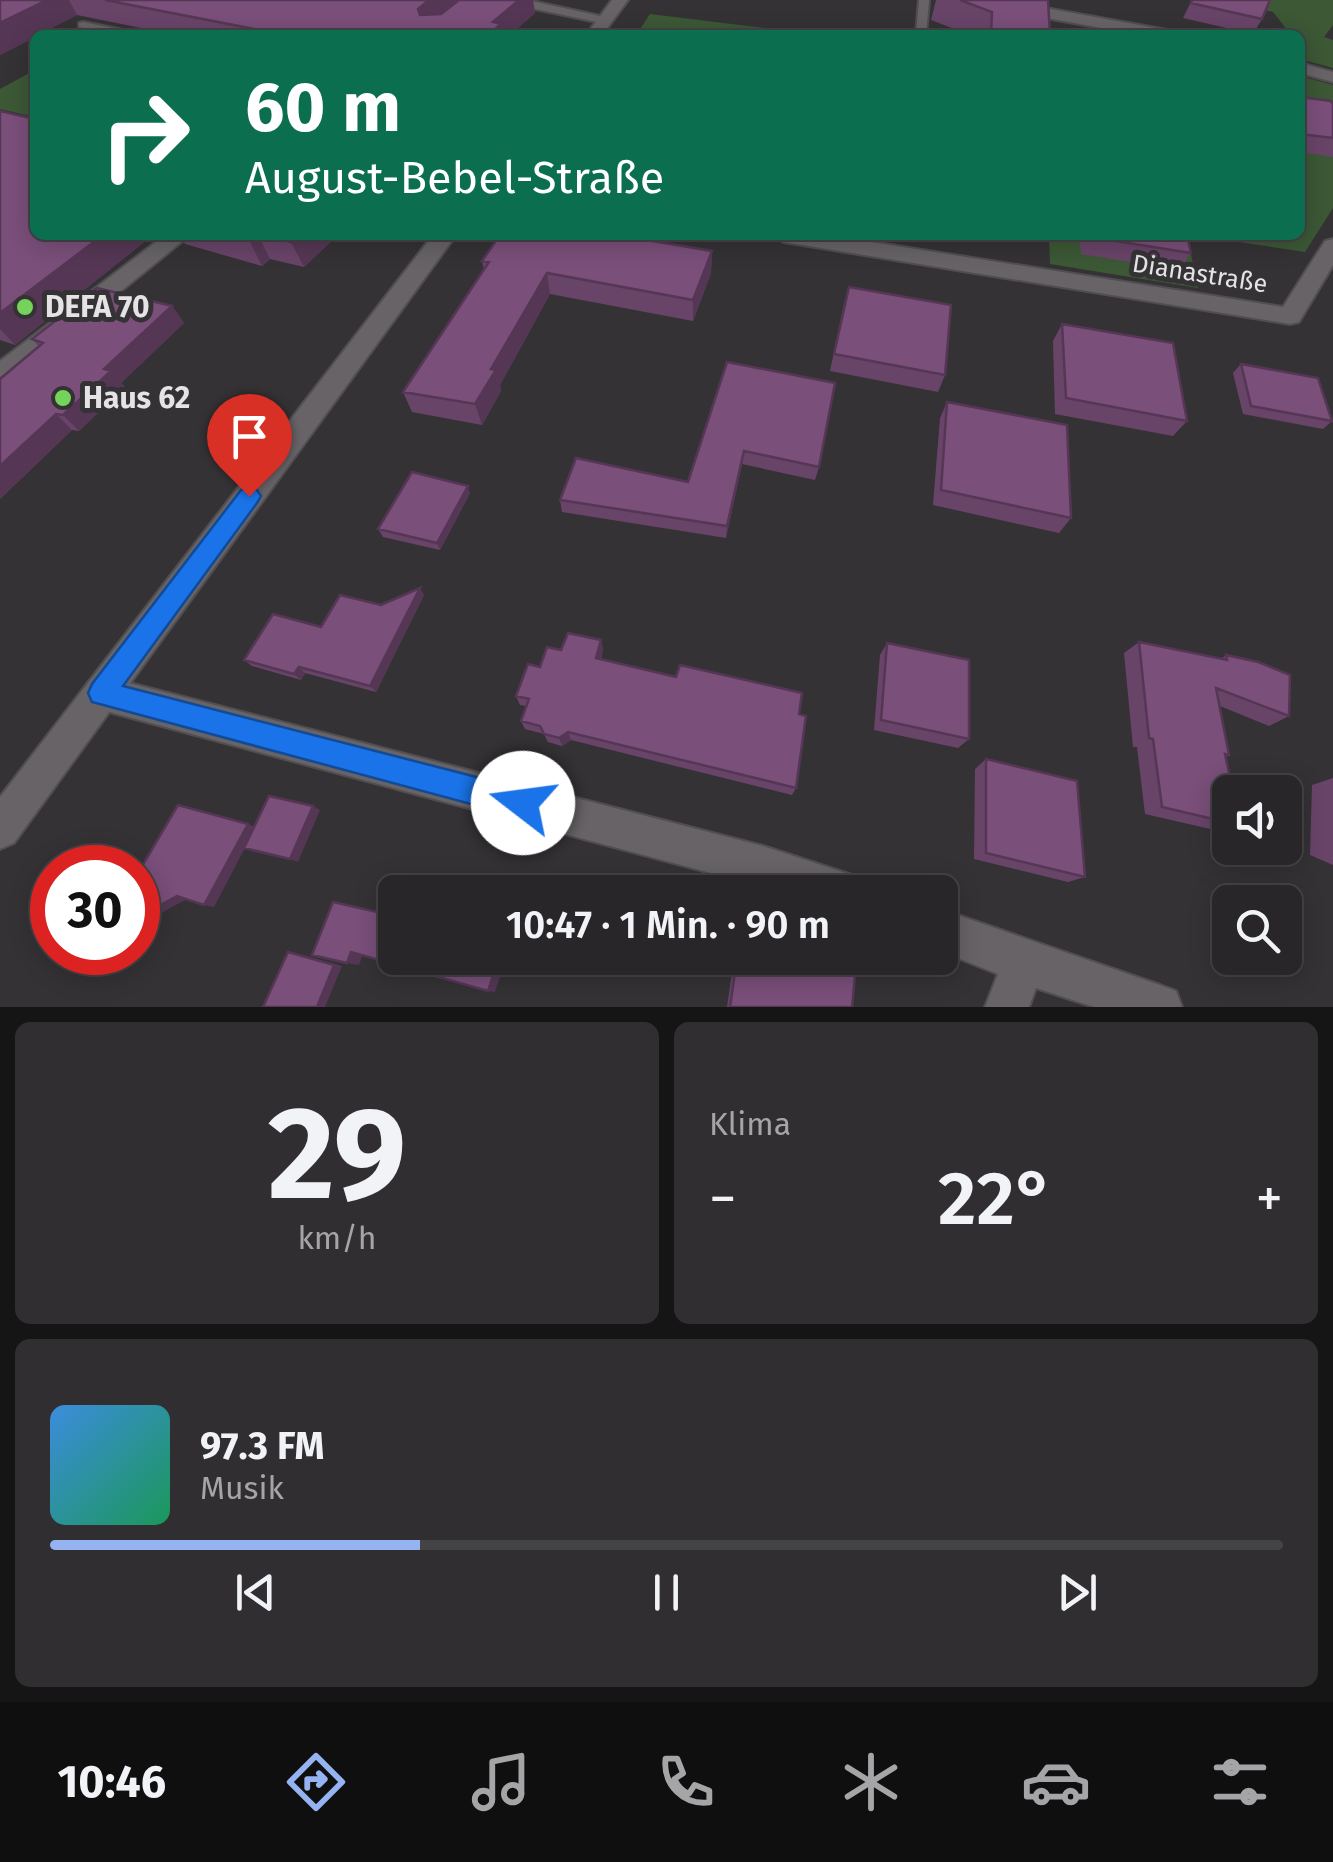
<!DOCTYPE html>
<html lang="de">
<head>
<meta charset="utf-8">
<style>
	:root { --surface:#282628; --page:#302e30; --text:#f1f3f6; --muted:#a5a5a8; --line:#444345; --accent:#95b2f1 }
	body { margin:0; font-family:"Fira Sans",sans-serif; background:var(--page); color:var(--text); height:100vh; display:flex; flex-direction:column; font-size:38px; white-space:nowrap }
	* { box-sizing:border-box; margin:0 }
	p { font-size:32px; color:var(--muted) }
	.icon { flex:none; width:55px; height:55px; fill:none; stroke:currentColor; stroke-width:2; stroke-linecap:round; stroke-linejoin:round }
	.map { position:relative; height:1007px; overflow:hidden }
	.details { display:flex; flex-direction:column; gap:15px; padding:15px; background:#161516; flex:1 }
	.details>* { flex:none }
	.hud { position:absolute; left:30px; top:30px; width:1275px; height:210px; border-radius:15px; box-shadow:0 5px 25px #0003,0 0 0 2px var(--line); background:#0b6e4f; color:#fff; overflow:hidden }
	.buttons { position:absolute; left:1212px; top:775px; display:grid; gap:20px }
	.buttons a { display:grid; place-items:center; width:90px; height:90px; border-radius:15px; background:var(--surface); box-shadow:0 5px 25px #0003,0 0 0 2px var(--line); font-size:50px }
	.speed { position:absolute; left:30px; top:845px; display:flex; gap:20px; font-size:50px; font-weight:700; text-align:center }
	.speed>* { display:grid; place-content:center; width:130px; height:130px; border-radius:50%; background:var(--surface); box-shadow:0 5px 25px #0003,0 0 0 2px var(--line); line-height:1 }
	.speed .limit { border:15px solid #d22; background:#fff; color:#111 }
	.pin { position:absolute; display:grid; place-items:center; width:85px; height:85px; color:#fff; margin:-102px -42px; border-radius:50% 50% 50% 0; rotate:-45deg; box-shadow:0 0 10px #0007 }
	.pin .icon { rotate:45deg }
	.me { position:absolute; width:110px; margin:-55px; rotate:285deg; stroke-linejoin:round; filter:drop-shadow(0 0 8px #0008) }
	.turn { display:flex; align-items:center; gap:35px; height:210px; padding:0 50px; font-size:45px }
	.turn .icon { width:130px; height:130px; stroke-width:2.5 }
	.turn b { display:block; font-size:70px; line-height:85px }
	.big { font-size:75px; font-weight:600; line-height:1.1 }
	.details .tile { flex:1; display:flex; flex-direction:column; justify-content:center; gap:15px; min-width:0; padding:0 35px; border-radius:15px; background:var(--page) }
	.details .dial { align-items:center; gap:0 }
	.dial b { font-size:130px; line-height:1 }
	.song { display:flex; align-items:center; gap:30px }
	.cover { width:120px; height:120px; border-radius:15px; background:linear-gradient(135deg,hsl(210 70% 55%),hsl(150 70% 35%)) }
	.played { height:10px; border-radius:5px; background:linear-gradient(90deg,var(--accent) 30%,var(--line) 30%) }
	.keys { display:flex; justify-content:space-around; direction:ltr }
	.heat { display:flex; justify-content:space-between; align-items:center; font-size:55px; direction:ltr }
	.details .tiles { flex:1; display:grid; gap:15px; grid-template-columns:1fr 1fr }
	.tile:last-child { grid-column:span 2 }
	.trip { position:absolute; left:378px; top:875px; width:580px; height:100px; border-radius:15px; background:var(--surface); box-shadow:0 5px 25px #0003,0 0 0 2px var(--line); font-weight:600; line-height:100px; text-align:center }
	.menu { display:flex; height:160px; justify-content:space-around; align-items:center; background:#100f10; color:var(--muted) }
	.menu .icon { width:70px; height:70px }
	.menu .on { color:var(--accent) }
	.menu b { font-size:45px; color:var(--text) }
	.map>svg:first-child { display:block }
	.green { fill:#3c5835 }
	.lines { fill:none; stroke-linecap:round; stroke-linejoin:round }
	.service-casing { stroke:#514e51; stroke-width:4 }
	.minor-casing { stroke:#514e51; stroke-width:4 }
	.tertiary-casing { stroke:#514e51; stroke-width:4 }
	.service { fill:#676367; fill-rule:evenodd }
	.minor { fill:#676367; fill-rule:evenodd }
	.tertiary { fill:#676367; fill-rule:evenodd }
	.wall { fill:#694469 }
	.shaded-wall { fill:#553755 }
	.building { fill:#7a4f7a; stroke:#553755; stroke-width:2.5 }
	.route { fill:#1a73e8; stroke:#114b97; stroke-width:2.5 }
	.poi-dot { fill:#75d25b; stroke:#353235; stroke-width:4 }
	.labels { text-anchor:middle; stroke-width:10; stroke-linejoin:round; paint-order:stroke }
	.far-street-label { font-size:25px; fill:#e5e3e5; stroke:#353235 }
	.poi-label { font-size:30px; font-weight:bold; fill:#e5e3e5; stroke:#353235; text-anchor:start }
</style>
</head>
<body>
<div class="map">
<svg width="1333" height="1007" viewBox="0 0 1333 1007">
	<rect width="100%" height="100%" fill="#353235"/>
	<path class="green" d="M 1218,0 L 1333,0 L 1333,25 L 1324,37 L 1333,40 L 1333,68 L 1300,59 L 1300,35 L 1287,35 L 1288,31 L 1273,12 Z
		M 650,14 L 822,35 L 636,35 Z
		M 35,70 L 35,117 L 0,109 L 0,89 Z
		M 1300,76 L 1333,85 L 1333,208 L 1305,252 L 1194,235 L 1300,235 Z
		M 1049,235 L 1187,235 L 1198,288 L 1050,264 Z"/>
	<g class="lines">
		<g class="service-casing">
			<path id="service" d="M 919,0 L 929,0 L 926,35 L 916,35 Z
				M 83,22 L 133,32 L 138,35 L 117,35 L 79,27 L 79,23 Z"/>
		</g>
		<g class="minor-casing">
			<path id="minor" d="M 493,0 L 527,0 L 614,19 L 606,24 Z
				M 966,0 L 1000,0 L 1167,30 L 1175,35 L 1140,35 L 974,5 Z
				M 1300,63 L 1333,72 L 1333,82 L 1300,73 Z
				M 165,235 L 190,235 L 9,382 L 0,384 L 0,361 Z
				M 773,235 L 827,235 L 1283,307 L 1325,241 L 1333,239 L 1333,265 L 1299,322 L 1290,324 L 784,242 Z
				M 102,676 L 763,846 L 858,877 L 864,892 L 782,892 L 102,710 L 89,705 L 84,693 L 89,681 Z
				M 940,909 L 1160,985 L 1176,991 L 1182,1007 L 1094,1007 L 1036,988 L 1029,1007 L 985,1007 L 998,974 L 940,951 Z"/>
		</g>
		<g class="tertiary-casing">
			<path id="tertiary" d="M 612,0 L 628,0 L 602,35 L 586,35 Z
				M 433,235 L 456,235 L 14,843 L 0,849 L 0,797 Z"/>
		</g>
		<use href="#service" class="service"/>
		<use href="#minor" class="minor"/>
		<use href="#tertiary" class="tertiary"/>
	</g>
	<path class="wall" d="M 0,0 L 533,0 L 535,13 L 510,35 L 176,35 L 77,15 L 38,35 L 35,35 L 35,37 L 0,55 Z
		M 936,0 L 1048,0 L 1050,35 L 970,35 L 931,20 Z
		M 1192,0 L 1262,19 L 1253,34 L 1183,18 Z
		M 1300,97 L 1333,138 L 1333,157 L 1300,152 Z
		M 0,111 L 35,235 L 153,235 L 15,345 L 0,340 Z
		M 179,235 L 338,235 L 304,267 L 270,259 L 262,266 L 185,244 Z
		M 1079,235 L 1187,235 L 1191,253 L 1179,270 L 1081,254 Z
		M 712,251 L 711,273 L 693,321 L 550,294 L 500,385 L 501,391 L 482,425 L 412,412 L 403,392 L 484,270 L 482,261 Z
		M 844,304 L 945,375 L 938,392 L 830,371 Z
		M 172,306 L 184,323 L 121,383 L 125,387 L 79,431 L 72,430 L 0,499 L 0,379 L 38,346 L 32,339 Z
		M 1062,324 L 1187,421 L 1173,436 L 1055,414 L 1053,341 Z
		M 727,362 L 819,467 L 815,480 L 742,464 L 726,538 L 562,512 L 560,500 L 688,482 Z
		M 1241,364 L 1332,421 L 1323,429 L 1243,414 L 1233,373 Z
		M 947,402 L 1071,518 L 1059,533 L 933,505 L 940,418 Z
		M 470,493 L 440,550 L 383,537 L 378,529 Z
		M 424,595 L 376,692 L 305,673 L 301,680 L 252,666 L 244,660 L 321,627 L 381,605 Z
		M 601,640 L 603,650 L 601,659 L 799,714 L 796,788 L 792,795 L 571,740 L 562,746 L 548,742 L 544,734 L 525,729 L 521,721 L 526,706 L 520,705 L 516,696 L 540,667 L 561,650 Z
		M 1139,642 L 1221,659 L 1226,655 L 1289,716 L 1269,726 L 1220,706 L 1229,755 L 1226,757 L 1230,792 L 1230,828 L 1219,831 L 1145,814 L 1137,747 L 1133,747 L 1124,653 Z
		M 887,643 L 969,739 L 958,748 L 874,730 L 880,655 Z
		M 986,759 L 1085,877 L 1068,882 L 974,859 L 975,769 Z
		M 1333,778 L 1333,865 L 1310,855 L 1312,785 Z
		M 734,958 L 783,958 L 852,1007 L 727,1007 Z"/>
	<path class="shaded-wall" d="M 47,0 L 69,0 L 77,15 L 38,35 L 35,35 L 35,37 L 0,55 L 0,23 Z
		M 429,0 L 464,0 L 424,32 L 418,9 Z
		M 519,0 L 533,0 L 535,13 L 510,35 L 491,35 L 493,22 Z
		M 103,235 L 153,235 L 15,345 L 0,329 L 0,313 Z
		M 255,235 L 258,235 L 270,259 L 262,266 L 249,240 Z
		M 299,235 L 338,235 L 304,267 L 291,242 Z
		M 712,251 L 711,273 L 693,321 L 693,300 Z
		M 547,273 L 550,294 L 500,385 L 501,391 L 482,425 L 475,404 L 491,369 Z
		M 172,306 L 184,323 L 121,383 L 125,387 L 79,431 L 63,415 L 104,369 Z
		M 56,414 L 72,430 L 0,499 L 0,466 Z
		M 744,451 L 742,464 L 726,538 L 727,526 Z
		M 468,486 L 470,493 L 440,550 L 437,543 Z
		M 420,588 L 424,595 L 376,692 L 370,686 Z
		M 601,640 L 603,650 L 598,667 L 596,658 Z
		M 299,667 L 305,673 L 301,680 L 294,674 Z
		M 568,732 L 571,740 L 562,746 L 559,738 Z
		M 313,806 L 320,810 L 298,862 L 290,859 Z
		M 248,824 L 256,827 L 214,907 L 204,905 Z
		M 177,896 L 187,899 L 148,920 L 138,918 Z
		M 288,952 L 342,966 L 325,1007 L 317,1007 Z
		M 351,952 L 363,954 L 359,965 L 347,963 Z
		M 499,958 L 506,958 L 495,992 L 488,991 Z"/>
	<path class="building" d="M 0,0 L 47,0 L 0,23 Z
		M 105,0 L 429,0 L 418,9 L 420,15 L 441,14 L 459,0 L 519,0 L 493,22 L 501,24 L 490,33 L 499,35 L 285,35 Z
		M 960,0 L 1048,0 L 1050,35 L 991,35 L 992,12 Z
		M 1192,0 L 1270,0 L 1262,19 L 1191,3 Z
		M 1300,97 L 1331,101 L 1333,105 L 1333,138 L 1300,134 Z
		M 0,111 L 35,119 L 35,235 L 103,235 L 0,313 Z
		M 230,235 L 255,235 L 249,240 Z
		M 264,235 L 299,235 L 291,242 Z
		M 500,235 L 617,235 L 712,251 L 693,300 L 547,273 L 491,369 L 496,370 L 475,404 L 403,392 L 489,262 L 482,261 Z
		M 1090,235 L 1187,235 L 1191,253 L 1090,237 Z
		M 849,287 L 951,305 L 945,375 L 834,354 Z
		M 97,288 L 172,306 L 104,369 L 111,371 L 63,415 L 56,414 L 0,466 L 0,379 L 43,343 L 32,339 Z
		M 1062,324 L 1173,343 L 1187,421 L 1066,398 Z
		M 727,362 L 835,383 L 819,467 L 744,451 L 727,526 L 560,500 L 576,458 L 688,482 Z
		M 1241,364 L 1318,378 L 1332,421 L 1251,406 Z
		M 947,402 L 1067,425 L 1071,518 L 941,490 Z
		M 412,472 L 468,486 L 437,543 L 378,529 Z
		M 420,588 L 370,686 L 299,667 L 294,674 L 244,660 L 273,614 L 321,627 L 340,595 L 381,605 Z
		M 568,633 L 601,640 L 596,658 L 676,677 L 680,665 L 802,693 L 799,714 L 806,716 L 796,788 L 568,732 L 559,738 L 544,734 L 540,726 L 521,721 L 529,699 L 516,696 L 528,664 L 540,667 L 547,647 L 561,650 Z
		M 1139,642 L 1227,660 L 1226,655 L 1258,662 L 1290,675 L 1289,716 L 1216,688 L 1229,755 L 1225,754 L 1233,792 L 1230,792 L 1230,823 L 1162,807 L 1153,739 L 1149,738 Z
		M 887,643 L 969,660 L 969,739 L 881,720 Z
		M 986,759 L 1077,781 L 1085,877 L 986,853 Z
		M 269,796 L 313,806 L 290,859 L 244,848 Z
		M 178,805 L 248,824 L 204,905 L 177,896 L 138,917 L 138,873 Z
		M 422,879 L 471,892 L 417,892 Z
		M 333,902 L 395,916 L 395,958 L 499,958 L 488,991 L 351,952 L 347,963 L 312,955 Z
		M 288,952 L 334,965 L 317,1007 L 263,1007 Z
		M 737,958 L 783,958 L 855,976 L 852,1007 L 730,1007 Z"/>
	<path class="route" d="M 249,487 L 257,490 L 261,496 L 257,503 L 123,686 L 523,789 L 534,793 L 538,803 L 534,814 L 523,818 L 92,702 L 88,693 L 92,684 L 241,490 Z"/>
	<g class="poi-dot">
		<circle cx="25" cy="307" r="10"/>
		<circle cx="63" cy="398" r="10"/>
	</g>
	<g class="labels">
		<g class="far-street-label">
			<text transform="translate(1200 273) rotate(9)" y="9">Dianastraße</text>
		</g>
		<g class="poi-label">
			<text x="45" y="317">DEFA 70</text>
			<text x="83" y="408">Haus 62</text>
		</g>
	</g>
</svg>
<div class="buttons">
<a><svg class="icon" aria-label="sound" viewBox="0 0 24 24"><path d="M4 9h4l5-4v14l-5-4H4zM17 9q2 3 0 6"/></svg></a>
<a><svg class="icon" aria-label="search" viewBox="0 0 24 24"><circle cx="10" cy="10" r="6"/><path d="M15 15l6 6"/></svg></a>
</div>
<div class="speed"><div class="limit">30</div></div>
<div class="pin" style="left:249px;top:496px;background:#d93025"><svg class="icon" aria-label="arrive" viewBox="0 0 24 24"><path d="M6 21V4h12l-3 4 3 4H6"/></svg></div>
<svg class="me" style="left:523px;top:803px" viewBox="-20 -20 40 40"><circle r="19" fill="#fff"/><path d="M0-13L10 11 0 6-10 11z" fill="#1a73e8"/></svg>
<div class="trip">10:47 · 1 Min. · 90 m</div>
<div class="hud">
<div class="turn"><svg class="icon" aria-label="right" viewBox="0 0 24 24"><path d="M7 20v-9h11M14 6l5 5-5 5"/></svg><div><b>60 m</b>August-Bebel-Straße</div></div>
</div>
</div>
<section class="details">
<div class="tiles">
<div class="tile dial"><b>29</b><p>km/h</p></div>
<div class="tile"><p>Klima</p>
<div class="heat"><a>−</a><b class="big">22°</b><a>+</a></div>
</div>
<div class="tile">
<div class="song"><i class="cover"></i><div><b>97.3 FM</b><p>Musik</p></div></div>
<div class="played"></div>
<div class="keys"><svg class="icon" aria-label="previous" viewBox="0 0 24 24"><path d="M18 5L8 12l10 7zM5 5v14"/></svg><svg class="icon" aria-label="pause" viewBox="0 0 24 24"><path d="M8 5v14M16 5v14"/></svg><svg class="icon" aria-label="next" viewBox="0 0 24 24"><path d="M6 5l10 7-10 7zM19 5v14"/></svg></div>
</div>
</div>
</section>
<nav class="menu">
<b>10:46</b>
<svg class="icon on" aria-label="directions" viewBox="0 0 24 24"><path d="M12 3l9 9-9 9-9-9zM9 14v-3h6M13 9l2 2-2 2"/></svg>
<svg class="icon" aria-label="music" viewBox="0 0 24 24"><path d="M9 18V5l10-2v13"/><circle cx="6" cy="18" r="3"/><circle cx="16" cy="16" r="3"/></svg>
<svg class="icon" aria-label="phone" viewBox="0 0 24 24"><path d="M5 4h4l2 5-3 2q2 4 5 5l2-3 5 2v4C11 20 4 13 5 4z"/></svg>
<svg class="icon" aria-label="climate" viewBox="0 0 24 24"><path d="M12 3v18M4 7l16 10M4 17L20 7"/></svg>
<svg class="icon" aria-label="car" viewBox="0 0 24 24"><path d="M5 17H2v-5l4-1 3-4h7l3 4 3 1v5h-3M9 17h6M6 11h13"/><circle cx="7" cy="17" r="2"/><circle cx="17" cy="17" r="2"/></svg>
<svg class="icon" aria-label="filters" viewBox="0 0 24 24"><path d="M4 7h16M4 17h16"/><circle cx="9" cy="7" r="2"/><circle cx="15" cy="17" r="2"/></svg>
</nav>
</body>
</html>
